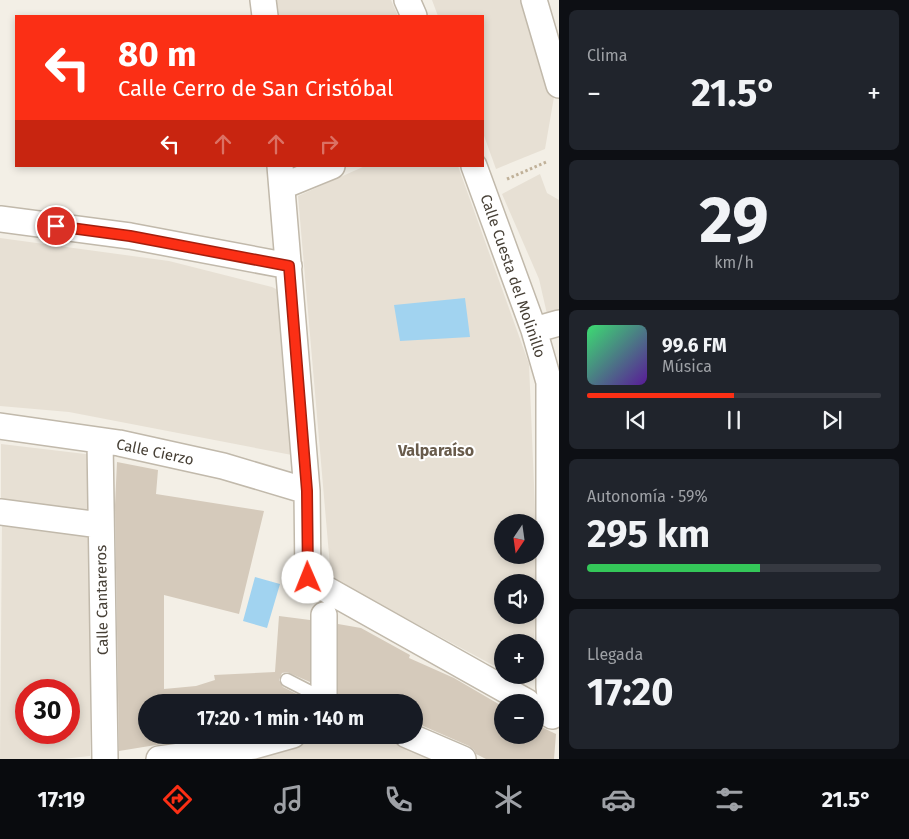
<!DOCTYPE html>
<html lang="es">
<head>
<meta charset="utf-8">
<style>
	:root { --surface:#171b24; --page:#20242c; --text:#f1f3f6; --muted:#9ea1a6; --line:#363941; --accent:#fb2f15 }
	body { margin:0; font-family:"Fira Sans",sans-serif; background:var(--page); color:var(--text); height:100vh; display:flex; flex-direction:column; font-size:19px; white-space:nowrap }
	* { box-sizing:border-box; margin:0 }
	p { font-size:16px; color:var(--muted) }
	.icon { flex:none; width:28px; height:28px; fill:none; stroke:currentColor; stroke-width:2; stroke-linecap:round; stroke-linejoin:round }
	.map { position:relative; flex:1; overflow:hidden }
	.drawer { display:flex; flex-direction:column; gap:10px; padding:10px; background:#0d0f14; width:350px }
	.drawer>* { flex:none }
	.banner { position:absolute; left:15px; top:15px; width:469px; height:152px; border-radius:0px; box-shadow:0 2px 8px #0003; background:#fb2f15; color:#fff; overflow:hidden }
	.needle { width:32px; rotate:193deg }
	.buttons { position:absolute; left:494px; top:514px; display:grid; gap:10px }
	.buttons a { display:grid; place-items:center; width:50px; height:50px; border-radius:50%; background:var(--surface); box-shadow:0 2px 8px #0003; font-size:25px }
	.speed { position:absolute; left:15px; top:679px; display:flex; gap:10px; font-size:25px; font-weight:700; text-align:center }
	.speed>* { display:grid; place-content:center; width:65px; height:65px; border-radius:50%; background:var(--surface); box-shadow:0 2px 8px #0003; line-height:1 }
	.speed .limit { border:8px solid #d22; background:#fff; color:#111 }
	.pin { position:absolute; display:grid; place-items:center; width:42px; height:42px; color:#fff; margin:-21px; border:2px solid #fff; border-radius:50%; box-shadow:0 1px 5px #0007 }
	.me { position:absolute; width:55px; margin:-28px; rotate:359deg; stroke-linejoin:round; filter:drop-shadow(0 0 4px #0008) }
	.turn { display:flex; align-items:center; gap:18px; height:105px; padding:0 20px; font-size:22px }
	.turn .icon { width:65px; height:65px; stroke-width:2.5 }
	.turn b { display:block; font-size:35px; line-height:42px }
	.lanes { display:flex; align-items:center; height:48px; padding:0 20px; background:#0003; justify-content:center; gap:25px; direction:ltr }
	.lanes .off { opacity:.35 }
	.big { font-size:38px; font-weight:700; line-height:1.1 }
	.drawer .card { flex:1; display:flex; flex-direction:column; justify-content:center; gap:8px; min-width:0; padding:0 18px; border-radius:8px; background:var(--page) }
	.drawer .dial { align-items:center; gap:0 }
	.dial b { font-size:65px; line-height:1 }
	.song { display:flex; align-items:center; gap:15px }
	.cover { width:60px; height:60px; border-radius:8px; background:linear-gradient(135deg,hsl(140 70% 55%),hsl(270 70% 35%)) }
	.played { height:5px; border-radius:2px; background:linear-gradient(90deg,var(--accent) 50%,var(--line) 50%) }
	.keys { display:flex; justify-content:space-around; direction:ltr }
	.heat { display:flex; justify-content:space-between; align-items:center; font-size:28px; direction:ltr }
	.charge { height:8px; border-radius:4px; background:linear-gradient(90deg,#34c759 59%,var(--line) 0) }
	.trip { position:absolute; left:138px; top:694px; width:285px; height:50px; border-radius:25px; background:var(--surface); box-shadow:0 2px 8px #0003; font-weight:700; line-height:50px; text-align:center }
	.dock { display:flex; height:80px; justify-content:space-around; align-items:center; background:#090b0e; color:var(--muted) }
	.dock .icon { width:35px; height:35px }
	.dock .active { color:var(--accent) }
	.dock b { font-size:22px; color:var(--text) }
	main { display:flex; flex:1; min-height:0 }
	.map>svg:first-child { display:block }
	.residential { fill:#e7e0d4; fill-rule:evenodd }
	.water { fill:#a1d3f0 }
	.building { fill:#d5cabb }
	.lines { fill:none; stroke-linecap:round; stroke-linejoin:round }
	.service-casing { stroke:#c1b9ab; stroke-width:15 }
	.minor-casing { stroke:#c1b9ab; stroke-width:28 }
	.path { stroke:#c0b199; stroke-width:3; stroke-dasharray:2.5 2.5; stroke-linecap:butt }
	.service { stroke:#fff; stroke-width:12 }
	.minor { stroke:#fff; stroke-width:25 }
	.route-casing { stroke:#a31f0e; stroke-width:12 }
	.route { stroke:#fb2f15; stroke-width:9 }
	.labels { text-anchor:middle; stroke-width:4; stroke-linejoin:round; paint-order:stroke }
	.street-label { font-size:15px; fill:#463f35; stroke:#fff }
	.neighbourhood-label { font-size:16px; font-weight:bold; fill:#695c4c; stroke:#fff }
</style>
</head>
<body>
<main>
<div class="map">
<svg width="559" height="759" viewBox="0 0 559 759">
	<rect width="100%" height="100%" fill="#f3efe6"/>
	<path class="residential" d="M 276,0 L 391,0 L 398,16 L 278,16 Z
		M 432,0 L 521,0 L 554,97 L 545,149 L 496,169 L 483,133 L 482,16 L 438,16 Z
		M 365,166 L 458,166 L 529,364 L 538,581 L 534,642 L 502,642 L 502,670 L 331,578 L 298,196 ZM 502,522 L 535,522 L 535,555 L 502,555 ZM 502,582 L 535,582 L 535,615 L 502,615 Z
		M 540,174 L 547,193 L 559,200 L 559,313 L 547,314 L 539,279 L 502,194 Z
		M 0,238 L 169,261 L 272,287 L 280,291 L 292,455 L 69,412 L 0,406 Z
		M 1,444 L 94,455 L 95,517 L 1,504 Z
		M 2,521 L 92,532 L 90,756 L 63,759 L 0,759 ZM 26,690 L 69,690 L 69,732 L 26,732 Z
		M 314,735 L 383,735 L 435,759 L 222,759 L 253,755 Z"/>
	<path class="water" d="M 465,298 L 470,337 L 400,341 L 394,305 Z
		M 255,577 L 280,584 L 267,628 L 243,621 Z"/>
	<path class="building" d="M 117,462 L 158,470 L 156,494 L 264,511 L 239,614 L 164,595 L 164,689 L 196,686 L 215,680 L 214,675 L 275,672 L 279,616 L 310,620 L 310,682 L 287,672 L 282,673 L 279,680 L 283,687 L 310,701 L 308,702 L 146,702 L 146,735 L 217,735 L 119,751 L 115,505 Z
		M 338,624 L 361,628 L 410,655 L 409,658 L 454,678 L 502,706 L 502,735 L 535,735 L 535,724 L 556,734 L 554,759 L 486,759 L 476,754 L 474,750 L 469,746 L 414,722 L 414,702 L 356,702 L 338,695 Z"/>
	<g class="lines">
		<g class="service-casing">
			<path id="service" d="M 287,680 L 324,699"/>
		</g>
		<g class="minor-casing">
			<path id="minor" d="M 263,0 L 265,16
				M 407,0 L 414,16
				M 534,0 L 559,85
				M 280,166 L 307,491 L 308,579 L 527,702
				M 474,166 L 534,330 L 549,382 L 549,687 L 552,716
				M 283,186 L 332,166
				M 0,219 L 130,236 L 289,266
				M 534,330 L 559,323
				M 0,426 L 119,443 L 223,466 L 307,491
				M 100,441 L 105,759
				M 0,512 L 100,525
				M 324,615 L 324,702
				M 407,735 L 463,759
				M 159,759 L 254,746 L 293,735"/>
		</g>
		<path class="path" d="M 507,179 L 546,162"/>
		<use href="#service" class="service"/>
		<use href="#minor" class="minor"/>
	</g>
	<g class="lines">
		<g class="route-casing">
			<path id="route" d="M 56,226 L 130,236 L 289,266 L 307,491 L 308,578"/>
		</g>
		<use href="#route" class="route"/>
	</g>
	<g class="labels">
		<g class="street-label">
			<text transform="translate(513 276) rotate(71)" y="5">Calle Cuesta del Molinillo</text>
			<text transform="translate(155 452) rotate(12)" y="5">Calle Cierzo</text>
			<text transform="translate(102 600) rotate(-91)" y="5">Calle Cantareros</text>
		</g>
		<g class="neighbourhood-label">
			<text x="436" y="456">Valparaíso</text>
		</g>
	</g>
</svg>
<div class="buttons">
<a><svg class="needle" viewBox="-14 -14 28 28"><path d="M0-13l5 13h-10z" fill="#e53935"/><path d="M0 13l5-13h-10z" fill="#9ea1a6"/></svg></a>
<a><svg class="icon" aria-label="sound" viewBox="0 0 24 24"><path d="M4 9h4l5-4v14l-5-4H4zM17 9q2 3 0 6"/></svg></a>
<a>+</a>
<a>−</a>
</div>
<div class="speed"><div class="limit">30</div></div>
<div class="pin" style="left:56px;top:226px;background:#d93025"><svg class="icon" aria-label="arrive" viewBox="0 0 24 24"><path d="M6 21V4h12l-3 4 3 4H6"/></svg></div>
<svg class="me" style="left:308px;top:578px" viewBox="-20 -20 40 40"><circle r="19" fill="#fff"/><path d="M0-13L10 11 0 6-10 11z" fill="#fb2f15"/></svg>
<div class="trip">17:20 · 1 min · 140 m</div>
<div class="banner">
<div class="turn"><svg class="icon" aria-label="left" viewBox="0 0 24 24"><path d="M17 20v-9H6M10 6l-5 5 5 5"/></svg><div><b>80 m</b>Calle Cerro de San Cristóbal</div></div>
<div class="lanes"><svg class="icon" aria-label="left" viewBox="0 0 24 24"><path d="M17 20v-9H6M10 6l-5 5 5 5"/></svg><svg class="icon off" aria-label="ahead" viewBox="0 0 24 24"><path d="M12 20V5M6 11l6-6 6 6"/></svg><svg class="icon off" aria-label="ahead" viewBox="0 0 24 24"><path d="M12 20V5M6 11l6-6 6 6"/></svg><svg class="icon off" aria-label="right" viewBox="0 0 24 24"><path d="M7 20v-9h11M14 6l5 5-5 5"/></svg></div>
</div>
</div>
<section class="drawer">
<div class="card"><p>Clima</p>
<div class="heat"><a>−</a><b class="big">21.5°</b><a>+</a></div>
</div>
<div class="card dial"><b>29</b><p>km/h</p></div>
<div class="card">
<div class="song"><i class="cover"></i><div><b>99.6 FM</b><p>Música</p></div></div>
<div class="played"></div>
<div class="keys"><svg class="icon" aria-label="previous" viewBox="0 0 24 24"><path d="M18 5L8 12l10 7zM5 5v14"/></svg><svg class="icon" aria-label="pause" viewBox="0 0 24 24"><path d="M8 5v14M16 5v14"/></svg><svg class="icon" aria-label="next" viewBox="0 0 24 24"><path d="M6 5l10 7-10 7zM19 5v14"/></svg></div>
</div>
<div class="card"><p>Autonomía · 59%</p><b class="big">295 km</b><div class="charge"></div></div>
<div class="card"><p>Llegada</p><b class="big">17:20</b></div>
</section>
</main>
<nav class="dock">
<b>17:19</b>
<svg class="icon active" aria-label="directions" viewBox="0 0 24 24"><path d="M12 3l9 9-9 9-9-9zM9 14v-3h6M13 9l2 2-2 2"/></svg>
<svg class="icon" aria-label="music" viewBox="0 0 24 24"><path d="M9 18V5l10-2v13"/><circle cx="6" cy="18" r="3"/><circle cx="16" cy="16" r="3"/></svg>
<svg class="icon" aria-label="phone" viewBox="0 0 24 24"><path d="M5 4h4l2 5-3 2q2 4 5 5l2-3 5 2v4C11 20 4 13 5 4z"/></svg>
<svg class="icon" aria-label="climate" viewBox="0 0 24 24"><path d="M12 3v18M4 7l16 10M4 17L20 7"/></svg>
<svg class="icon" aria-label="car" viewBox="0 0 24 24"><path d="M5 17H2v-5l4-1 3-4h7l3 4 3 1v5h-3M9 17h6M6 11h13"/><circle cx="7" cy="17" r="2"/><circle cx="17" cy="17" r="2"/></svg>
<svg class="icon" aria-label="filters" viewBox="0 0 24 24"><path d="M4 7h16M4 17h16"/><circle cx="9" cy="7" r="2"/><circle cx="15" cy="17" r="2"/></svg>
<b>21.5°</b>
</nav>
</body>
</html>
